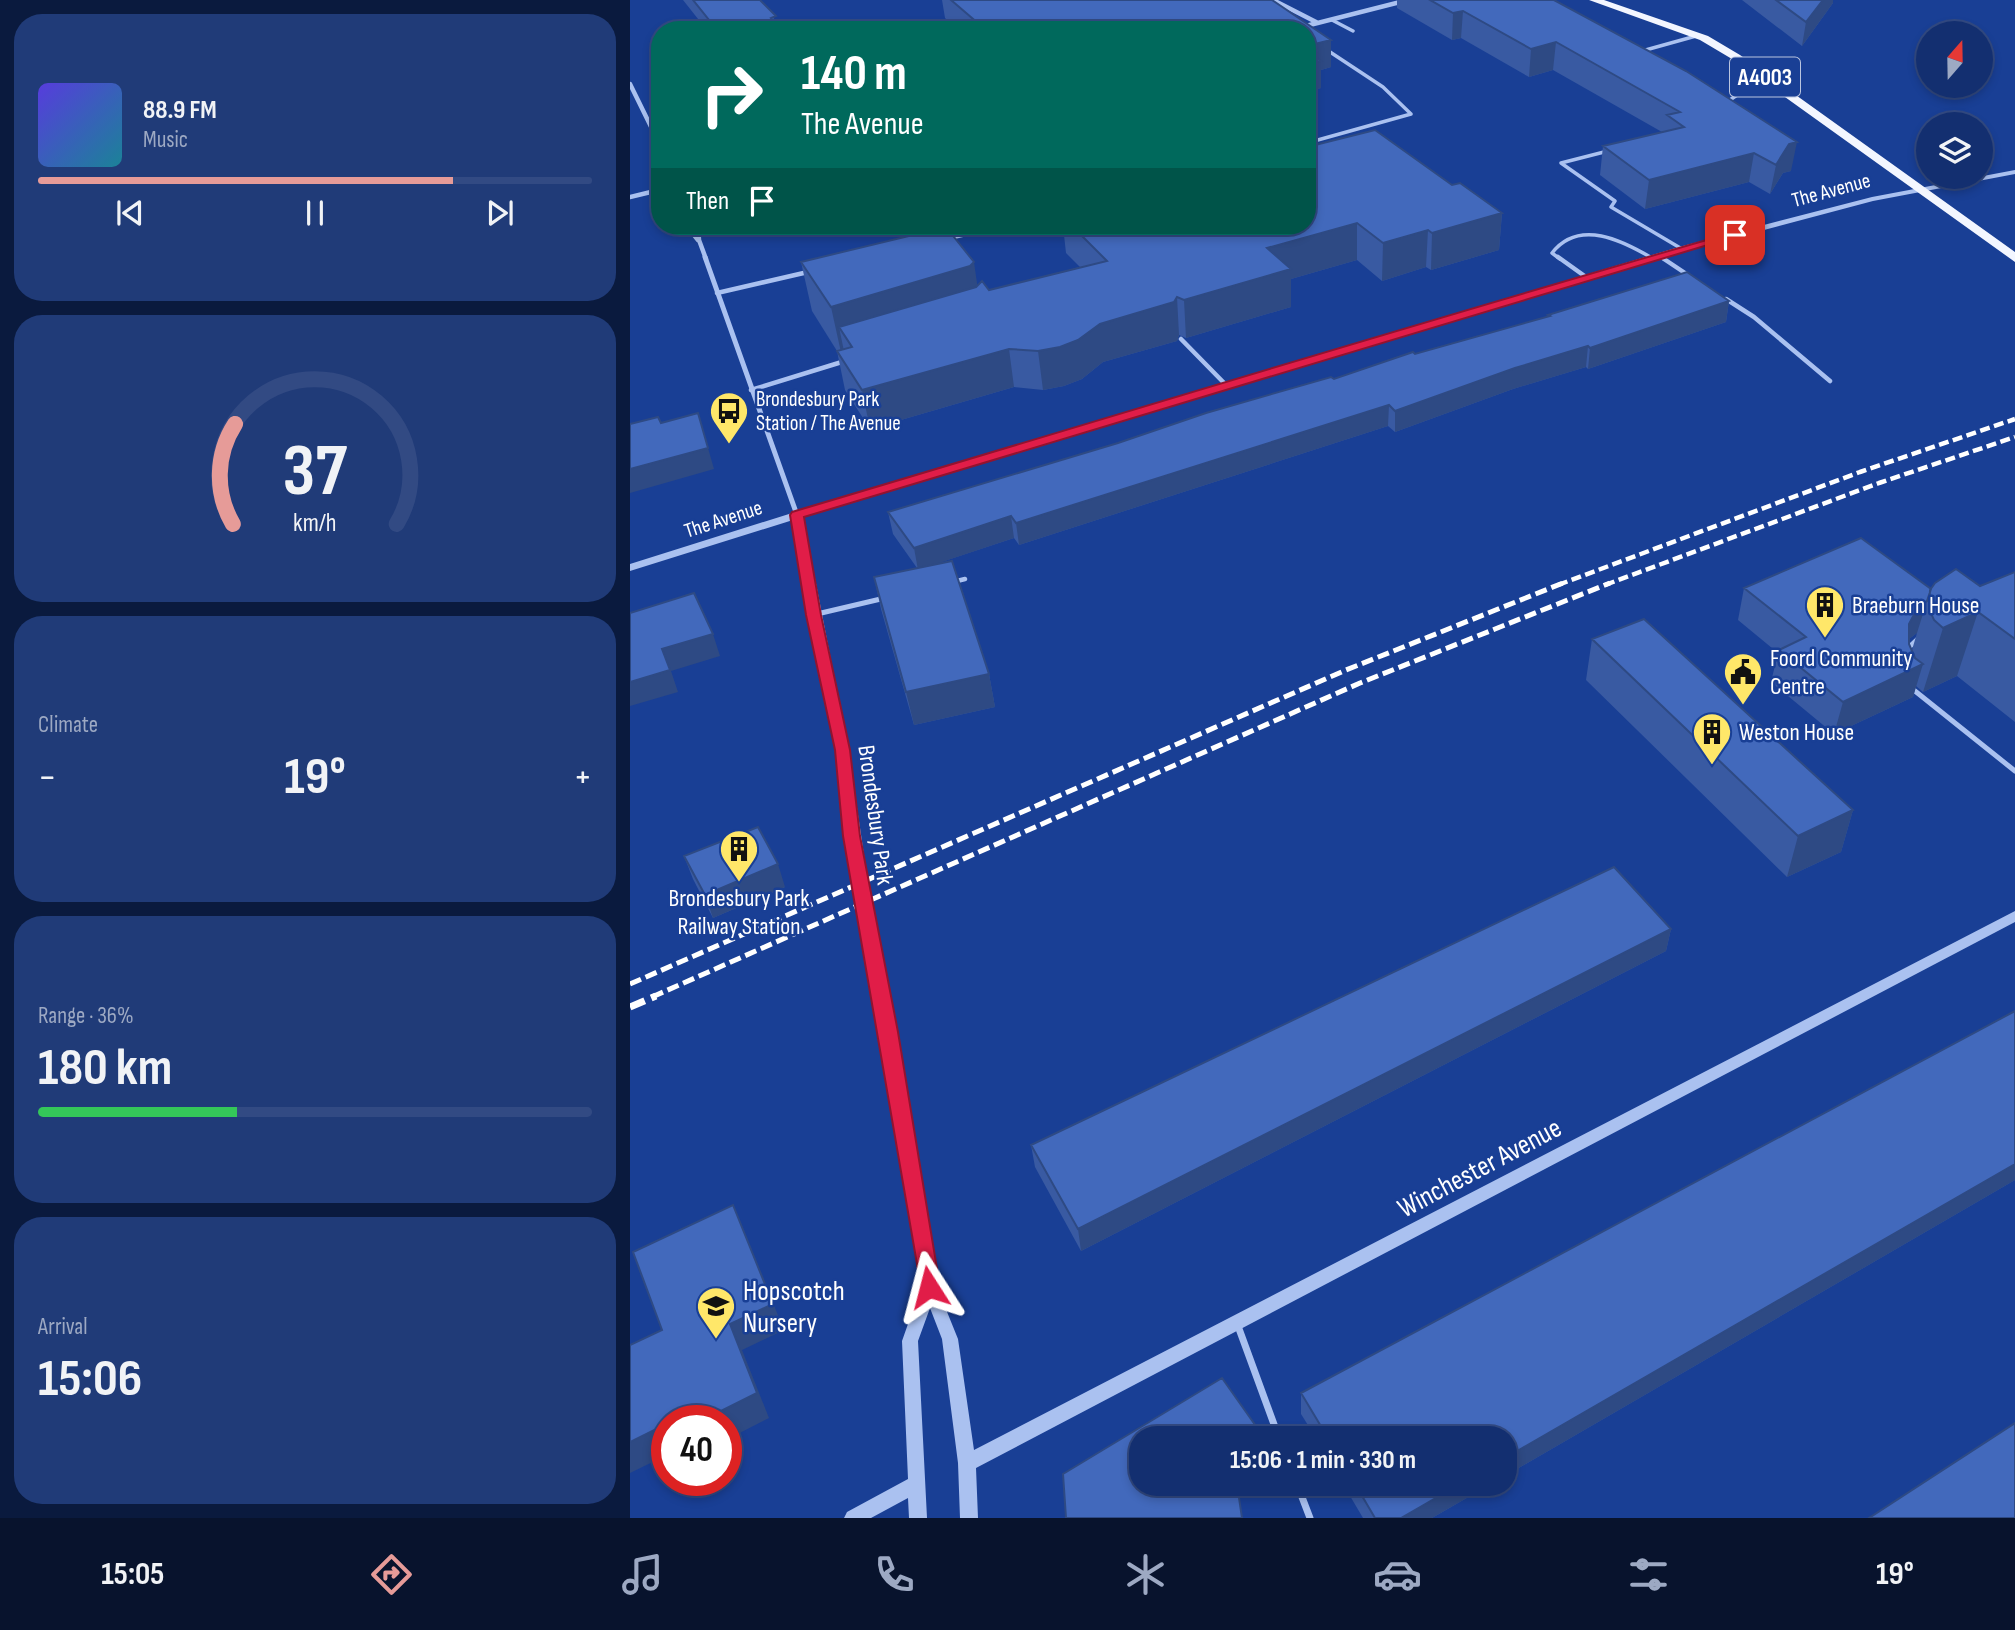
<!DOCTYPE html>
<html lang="en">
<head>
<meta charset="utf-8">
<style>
	:root { --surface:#132f70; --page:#203b78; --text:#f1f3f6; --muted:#9da9c3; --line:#324a83; --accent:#e69b98 }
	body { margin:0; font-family:"Sofia Sans Condensed",sans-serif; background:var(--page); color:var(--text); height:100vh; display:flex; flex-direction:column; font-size:26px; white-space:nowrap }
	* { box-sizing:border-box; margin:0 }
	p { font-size:23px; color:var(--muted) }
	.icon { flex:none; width:38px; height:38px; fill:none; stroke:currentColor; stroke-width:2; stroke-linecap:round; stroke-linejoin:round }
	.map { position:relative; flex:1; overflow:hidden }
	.panel { display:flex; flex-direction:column; gap:14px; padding:14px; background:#0a1a3e; width:630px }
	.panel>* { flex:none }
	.guide { position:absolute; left:21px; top:21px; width:665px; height:214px; border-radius:28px; box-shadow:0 4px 10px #0003,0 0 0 2px var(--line); background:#00695c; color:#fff; overflow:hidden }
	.needle { width:46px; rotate:20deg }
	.tools { position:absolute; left:1286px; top:21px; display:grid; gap:14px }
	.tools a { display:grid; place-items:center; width:77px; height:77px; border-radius:50%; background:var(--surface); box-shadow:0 4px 10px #0003,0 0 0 2px var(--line); font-size:35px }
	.speed { position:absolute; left:21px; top:1405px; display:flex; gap:14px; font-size:35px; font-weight:700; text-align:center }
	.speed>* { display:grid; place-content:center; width:91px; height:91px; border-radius:50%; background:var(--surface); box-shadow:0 4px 10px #0003,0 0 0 2px var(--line); line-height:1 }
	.speed .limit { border:10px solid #d22; background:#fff; color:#111 }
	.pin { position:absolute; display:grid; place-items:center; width:60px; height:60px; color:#fff; margin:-30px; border-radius:14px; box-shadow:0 4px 10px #0006 }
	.me { position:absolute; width:77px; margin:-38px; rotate:351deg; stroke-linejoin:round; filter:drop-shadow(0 0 5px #0008) }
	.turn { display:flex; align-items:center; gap:24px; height:147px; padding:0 35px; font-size:32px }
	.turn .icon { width:91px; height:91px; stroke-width:2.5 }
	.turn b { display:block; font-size:49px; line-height:60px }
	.then { display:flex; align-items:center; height:66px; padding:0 35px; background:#0003; gap:14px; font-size:26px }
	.big { font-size:52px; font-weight:700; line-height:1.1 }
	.panel .widget { flex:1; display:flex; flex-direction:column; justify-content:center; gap:10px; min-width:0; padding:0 24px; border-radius:28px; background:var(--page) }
	.panel .dial { align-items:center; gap:0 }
	.dial svg { height:182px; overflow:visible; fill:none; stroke:var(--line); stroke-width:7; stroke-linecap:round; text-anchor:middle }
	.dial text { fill:var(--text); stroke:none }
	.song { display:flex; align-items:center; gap:21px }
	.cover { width:84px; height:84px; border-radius:10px; background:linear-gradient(135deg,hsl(250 70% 55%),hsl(190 70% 35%)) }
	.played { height:7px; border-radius:4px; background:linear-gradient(90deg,var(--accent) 75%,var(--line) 75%) }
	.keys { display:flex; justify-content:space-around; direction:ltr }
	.heat { display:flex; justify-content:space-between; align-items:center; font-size:38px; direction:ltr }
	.charge { height:10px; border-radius:5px; background:linear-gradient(90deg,#34c759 36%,var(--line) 0) }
	.trip { position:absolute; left:499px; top:1426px; width:388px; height:70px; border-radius:28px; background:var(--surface); box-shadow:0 4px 10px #0003,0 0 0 2px var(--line); font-weight:700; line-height:70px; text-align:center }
	.tabs { display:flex; height:112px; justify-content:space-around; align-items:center; background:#08132d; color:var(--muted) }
	.tabs .icon { width:49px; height:49px }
	.tabs .current { color:var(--accent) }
	.tabs b { font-size:32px; color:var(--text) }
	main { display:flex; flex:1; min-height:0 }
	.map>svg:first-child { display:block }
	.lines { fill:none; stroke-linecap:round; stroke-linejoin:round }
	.service-far3 { stroke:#aac1f0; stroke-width:3.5 }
	.service-far2 { stroke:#aac1f0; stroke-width:4.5 }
	.service-far1 { stroke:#aac1f0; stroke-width:5 }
	.service { stroke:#aac1f0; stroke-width:7 }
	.minor-far1 { stroke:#aac1f0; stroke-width:4.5 }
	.minor { stroke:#aac1f0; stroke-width:5 }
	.tertiary { fill:#aac1f0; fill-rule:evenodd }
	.primary { fill:#f3f6ff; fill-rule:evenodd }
	.rail-far2 { stroke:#fff; stroke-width:4.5; stroke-dasharray:10 4.5; stroke-linecap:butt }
	.rail-far1 { stroke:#fff; stroke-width:5; stroke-dasharray:12 5; stroke-linecap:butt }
	.rail { stroke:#fff; stroke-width:7; stroke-dasharray:16 7; stroke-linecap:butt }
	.tertiary-bridge-far1 { stroke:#aac1f0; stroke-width:12 }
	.tertiary-bridge { stroke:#aac1f0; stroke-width:16 }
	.wall { fill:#395aa2; fill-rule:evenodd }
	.shaded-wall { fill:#2e4a84 }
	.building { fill:#4269bc; stroke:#2e4a84; stroke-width:2 }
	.route { fill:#e11d48; stroke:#92132f; stroke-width:2 }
	.labels { text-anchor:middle; stroke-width:5; stroke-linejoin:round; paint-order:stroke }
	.far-street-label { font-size:21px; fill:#fff; stroke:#193f95 }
	.far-poi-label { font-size:21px; fill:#fff; stroke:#193f95; text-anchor:start }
	.shield { fill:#193f95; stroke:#bac5df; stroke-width:2 }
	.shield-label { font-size:23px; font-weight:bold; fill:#fff }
	.poi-label { font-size:24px; fill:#fff; stroke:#193f95; text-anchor:start }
	.street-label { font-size:24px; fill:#fff; stroke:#193f95 }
	.near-street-label { font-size:28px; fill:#fff; stroke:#193f95 }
	.near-poi-label { font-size:28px; fill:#fff; stroke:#193f95; text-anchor:start }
</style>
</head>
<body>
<main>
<section class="panel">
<div class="widget">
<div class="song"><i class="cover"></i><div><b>88.9 FM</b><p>Music</p></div></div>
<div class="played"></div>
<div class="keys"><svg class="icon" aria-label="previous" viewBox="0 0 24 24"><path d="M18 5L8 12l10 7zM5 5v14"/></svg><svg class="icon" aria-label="pause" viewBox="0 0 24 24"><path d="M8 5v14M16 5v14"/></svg><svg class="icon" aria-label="next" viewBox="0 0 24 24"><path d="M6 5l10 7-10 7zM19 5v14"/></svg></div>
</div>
<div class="widget dial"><svg viewBox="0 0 100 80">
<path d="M14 69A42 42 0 1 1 86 69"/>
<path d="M14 69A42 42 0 0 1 15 25" stroke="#e69b98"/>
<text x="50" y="56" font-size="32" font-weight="700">37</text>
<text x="50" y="72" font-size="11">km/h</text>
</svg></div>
<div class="widget"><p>Climate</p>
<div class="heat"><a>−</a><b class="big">19°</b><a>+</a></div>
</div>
<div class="widget"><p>Range · 36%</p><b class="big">180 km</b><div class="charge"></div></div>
<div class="widget"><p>Arrival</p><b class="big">15:06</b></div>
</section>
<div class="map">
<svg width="1385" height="1518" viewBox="0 0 1385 1518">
	<rect width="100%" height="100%" fill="#193f95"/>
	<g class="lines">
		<path class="service-far3" d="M 702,20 L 723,31
			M 1012,51 L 1066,36
			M 1097,102 L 1110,93 L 1145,84
			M 677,143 L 781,114 L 753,87 L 697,50
			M 978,151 L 931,163 L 985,201 L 981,207 L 1052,249
			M 317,239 L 372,226
			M 1030,256 L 1034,259
			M 930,259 L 922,253 C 949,218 993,241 1022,258"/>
		<path class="service-far2" d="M 928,257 L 956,277
			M 1031,257 L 1058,275
			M 87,293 L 178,272
			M 1096,299 L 1124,317 L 1200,381
			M 551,339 L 598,387
			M 121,390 L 215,361
			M 323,582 L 335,579"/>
		<path class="service-far1" d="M 187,614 L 255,598
			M 1275,651 L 1291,636
			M 1280,687 L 1385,771"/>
		<path class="service" d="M 608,1326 L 649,1438
			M 667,1484 L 680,1518"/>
		<path class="minor-far1" d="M 643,0 L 688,23
			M 660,30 L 778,0
			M 0,84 L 30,145
			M 0,197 L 29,190
			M 57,226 L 68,240
			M 68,226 L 69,240 L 76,259"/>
		<path class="minor" d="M 75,257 L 167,515"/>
		<path class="tertiary" d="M 1385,170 L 1385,174 L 1243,201 L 1055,251 L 173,517 L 218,747 L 237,875 L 235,878 L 225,878 L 220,859 L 206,747 L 163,520 L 0,571 L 0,564 L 213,497 L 1049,247 L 1242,197 Z
			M 1385,911 L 1385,922 L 346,1468 L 348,1518 L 330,1518 L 328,1463 L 312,1339 L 300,1308 L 288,1341 L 297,1518 L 279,1518 L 278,1498 L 241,1518 L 214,1518 L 217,1512 L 278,1479 L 272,1341 L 291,1287 L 251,1032 L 253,1028 L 258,1026 L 263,1028 L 265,1032 L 307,1287 L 328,1339 L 344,1450 Z"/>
		<path class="primary" d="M 959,0 L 974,0 L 1078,36 L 1110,55 L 1385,252 L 1385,262 L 1102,59 L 1070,40 Z"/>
		<path class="rail-far2" d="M 928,585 L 1230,472 L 1385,419
			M 975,585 L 1249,483 L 1385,437"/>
		<path class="rail-far1" d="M 0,984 L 716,670 L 933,583
			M 22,997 L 730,683 L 980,583"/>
		<path class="rail" d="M 0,1007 L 26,996"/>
		<path class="tertiary-bridge-far1" d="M 230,875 L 252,997"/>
		<path class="tertiary-bridge" d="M 252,996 L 258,1032"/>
	</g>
	<path class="wall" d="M 53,0 L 130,0 L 148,24 L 153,30 L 73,30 L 72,24 Z
		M 312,0 L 642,0 L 701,40 L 701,67 L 691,70 L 691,88 L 677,92 L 677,30 L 328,30 L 315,18 Z
		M 767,0 L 924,0 L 1161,171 L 1153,173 L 1140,194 L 1119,182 L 1015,209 L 970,175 L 973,146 L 1032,132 L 923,70 L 899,77 L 831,38 L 822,40 L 767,8 Z
		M 1112,0 L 1203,0 L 1203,3 L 1172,46 Z
		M 677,147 L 822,185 L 872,213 L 869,250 L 801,270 L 796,267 L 752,281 L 727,260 L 661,279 L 661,307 L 556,338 L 549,335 L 547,341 L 473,362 L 452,379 L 434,386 L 413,390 L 384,387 L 240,429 L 215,390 L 207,351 L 182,311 L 171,262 L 347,285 L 359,290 L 450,267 L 436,253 L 433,226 L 677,226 Z
		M 1099,301 L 1096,322 L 958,369 L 956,367 L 883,389 L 765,432 L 758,426 L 389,545 L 384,538 L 305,564 L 359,674 L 365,707 L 284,725 L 251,609 L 244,577 L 287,568 L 263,534 L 258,512 L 785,354 L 917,317 L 918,315 Z
		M 1385,572 L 1385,722 L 1327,676 L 1293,692 L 1286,686 L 1283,697 L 1204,734 L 1141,682 L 1148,653 L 1108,620 L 1114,588 L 1301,589 L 1350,586 ZM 1287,633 L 1282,650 L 1279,644 L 1279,639 Z
		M 962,639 L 1223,810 L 1211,852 L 1157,877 L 956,680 Z
		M 54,856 L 155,887 L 83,918 L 63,879 Z
		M 1041,929 L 1036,951 L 451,1251 L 405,1167 L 401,1145 Z
		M 1385,1011 L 1385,1180 L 875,1476 L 875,1438 L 686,1438 L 671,1414 L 671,1393 Z
		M 713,1484 L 861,1484 L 802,1518 L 733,1518 Z"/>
	<path class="shaded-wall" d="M 1193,0 L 1203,0 L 1203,3 L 1172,46 L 1176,22 Z
		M 833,11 L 831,38 L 822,40 L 823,13 Z
		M 701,40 L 701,67 L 691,70 L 691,88 L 677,92 L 677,46 Z
		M 926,42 L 923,70 L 899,77 L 901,49 Z
		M 1167,142 L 1161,171 L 1153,173 L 1140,194 L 1146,165 L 1159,144 Z
		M 1124,153 L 1119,182 L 1015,209 L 1019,180 Z
		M 872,213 L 869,250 L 801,270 L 802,233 Z
		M 727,223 L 727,260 L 661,279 L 661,307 L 556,338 L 554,300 L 637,248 Z
		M 798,230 L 796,267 L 752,281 L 753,243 Z
		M 344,262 L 351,311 L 209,327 L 215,356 L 212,357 L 201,307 Z
		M 547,297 L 549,335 L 547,341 L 473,362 L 452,379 L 434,386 L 413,390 L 408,351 L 470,324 Z
		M 1099,301 L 1096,322 L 958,369 L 960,348 Z
		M 958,346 L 956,367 L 883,389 L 765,432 L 765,411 L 885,368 Z
		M 379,349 L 384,387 L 240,429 L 232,390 Z
		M 759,405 L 758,426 L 389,545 L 386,523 Z
		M 78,448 L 84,469 L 0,493 L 0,469 Z
		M 381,516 L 384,538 L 288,570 L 284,548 Z
		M 1297,601 L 1287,633 L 1279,639 L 1279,624 L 1288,607 Z
		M 1348,612 L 1327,676 L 1293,692 L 1313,628 Z
		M 83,634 L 90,656 L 41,671 L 48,692 L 0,706 L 0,682 L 32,649 Z
		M 1293,664 L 1283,697 L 1204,734 L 1213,702 Z
		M 359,674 L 365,707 L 284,725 L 276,692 Z
		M 1223,810 L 1211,852 L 1157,877 L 1168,836 Z
		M 148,864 L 155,887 L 83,918 L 75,895 Z
		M 1041,929 L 1036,951 L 451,1251 L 448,1229 Z
		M 1385,1164 L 1385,1180 L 875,1476 L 875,1458 Z
		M 103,1205 L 154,1330 L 112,1350 L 139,1418 L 96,1440 L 96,1421 L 71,1421 L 100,1324 Z
		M 26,1429 L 37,1438 L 37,1455 L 0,1473 L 0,1442 Z
		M 628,1429 L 629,1438 L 614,1438 Z
		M 830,1484 L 861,1484 L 802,1518 L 771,1518 Z"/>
	<path class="building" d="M 63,0 L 130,0 L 146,16 L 141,18 L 153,30 L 80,30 L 72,22 L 79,20 Z
		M 321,0 L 642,0 L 701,40 L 677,46 L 677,30 L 356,30 Z
		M 800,0 L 924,0 L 1056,71 L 1167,142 L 1159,144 L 1146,165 L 1124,153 L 1019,180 L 973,146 L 1054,127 L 1037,115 L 1050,112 L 926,42 L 901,49 L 833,11 L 823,13 Z
		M 1146,0 L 1193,0 L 1176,22 Z
		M 677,51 L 691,61 L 677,64 Z
		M 745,130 L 822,185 L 830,183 L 872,213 L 802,233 L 798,230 L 753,243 L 727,223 L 637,248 L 661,269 L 554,300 L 547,297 L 544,302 L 470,324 L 448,340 L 430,347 L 408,351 L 379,349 L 232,390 L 207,351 L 222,347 L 209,327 L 346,287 L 352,281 L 359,290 L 477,261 L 442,226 L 677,226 L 677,186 L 682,185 L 677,181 L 677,147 Z
		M 316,227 L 344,262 L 340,266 L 201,307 L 171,262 Z
		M 1057,272 L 1099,301 L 960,348 L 958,346 L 885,368 L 765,411 L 759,405 L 386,523 L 381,516 L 284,548 L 258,512 L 488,443 L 576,413 L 701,377 L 704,379 L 783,352 L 785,354 L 920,316 L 918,315 Z
		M 68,413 L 78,448 L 0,469 L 0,424 L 28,417 L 31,423 Z
		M 1231,538 L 1301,589 L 1297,601 L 1288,607 L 1279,624 L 1279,644 L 1285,658 L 1293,664 L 1213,702 L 1149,650 L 1176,637 L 1114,588 Z
		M 322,561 L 359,674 L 276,692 L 244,577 Z
		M 1326,569 L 1350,586 L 1385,572 L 1385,639 L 1348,612 L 1313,628 L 1304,620 L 1299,609 L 1300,590 L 1305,583 Z
		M 64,593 L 83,634 L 32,649 L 40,670 L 0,682 L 0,613 Z
		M 1014,619 L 1223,810 L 1168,836 L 962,639 Z
		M 128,827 L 148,864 L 75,895 L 54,856 Z
		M 984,867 L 1041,929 L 448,1229 L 401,1145 Z
		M 1385,1011 L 1385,1164 L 875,1458 L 875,1438 L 698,1438 L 671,1393 Z
		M 103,1205 L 143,1304 L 100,1324 L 127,1393 L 71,1421 L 37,1421 L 37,1438 L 31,1441 L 26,1429 L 0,1442 L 0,1345 L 32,1330 L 3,1252 Z
		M 592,1378 L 628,1429 L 614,1438 L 511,1438 L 511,1484 L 607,1484 L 612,1518 L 436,1518 L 433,1474 Z
		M 1385,1423 L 1385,1518 L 1239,1518 Z
		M 725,1484 L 830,1484 L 771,1518 L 745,1518 Z"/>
	<path class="route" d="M 1101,233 L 1111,235 L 174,517 L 191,615 L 220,750 L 230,836 L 268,1032 L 310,1287 L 307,1293 L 299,1296 L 292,1293 L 213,836 L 205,750 L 176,615 L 160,515 L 162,512 C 475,419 787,323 1101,233 Z"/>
	<defs>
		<g id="bus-pin" transform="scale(2.0125)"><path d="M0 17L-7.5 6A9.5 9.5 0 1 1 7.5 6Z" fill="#ffe769" stroke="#193f95"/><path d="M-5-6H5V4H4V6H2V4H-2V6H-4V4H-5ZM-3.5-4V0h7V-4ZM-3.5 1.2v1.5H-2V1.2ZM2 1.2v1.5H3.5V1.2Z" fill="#111"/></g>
		<g id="building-pin" transform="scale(2.0125)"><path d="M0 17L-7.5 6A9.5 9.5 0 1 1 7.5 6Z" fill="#ffe769" stroke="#193f95"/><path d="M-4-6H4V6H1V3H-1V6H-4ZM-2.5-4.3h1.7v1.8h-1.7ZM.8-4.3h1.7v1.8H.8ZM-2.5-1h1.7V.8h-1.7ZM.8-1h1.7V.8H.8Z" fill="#111"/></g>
		<g id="civic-pin" transform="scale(2.0125)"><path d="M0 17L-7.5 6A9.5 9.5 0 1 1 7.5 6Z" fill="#ffe769" stroke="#193f95"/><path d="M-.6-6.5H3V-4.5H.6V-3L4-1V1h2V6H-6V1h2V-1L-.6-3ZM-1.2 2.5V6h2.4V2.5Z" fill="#111"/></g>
		<g id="school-pin" transform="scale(2.0125)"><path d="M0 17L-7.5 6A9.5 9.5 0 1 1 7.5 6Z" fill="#ffe769" stroke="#193f95"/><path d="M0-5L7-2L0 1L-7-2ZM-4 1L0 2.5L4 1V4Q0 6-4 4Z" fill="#111"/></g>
	</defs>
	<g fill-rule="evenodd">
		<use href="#bus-pin" x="99" y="411"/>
		<use href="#building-pin" x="1195" y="605"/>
		<use href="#civic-pin" x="1113" y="672"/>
		<use href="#building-pin" x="1082" y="732"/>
		<use href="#building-pin" x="109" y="849"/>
		<use href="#school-pin" x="86" y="1306"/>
	</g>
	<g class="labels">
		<g class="far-street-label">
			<text transform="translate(1201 190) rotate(-15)" y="7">The Avenue</text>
			<text transform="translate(93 519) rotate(-18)" y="7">The Avenue</text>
		</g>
		<g class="far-poi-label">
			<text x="126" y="406">Brondesbury Park<tspan x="126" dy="24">Station / The Avenue</tspan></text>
		</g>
		<rect class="shield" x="1100" y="57.5" width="70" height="39" rx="5"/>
		<g class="shield-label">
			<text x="1135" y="85">A4003</text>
		</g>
		<g class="poi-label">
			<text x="1222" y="613">Braeburn House</text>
			<text x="1140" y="666">Foord Community<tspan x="1140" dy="28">Centre</tspan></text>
			<text x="1109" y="740">Weston House</text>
			<text x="109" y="906" text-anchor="middle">Brondesbury Park<tspan x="109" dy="28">Railway Station</tspan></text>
		</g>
		<g class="street-label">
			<text transform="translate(246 815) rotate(82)" y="8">Brondesbury Park</text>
		</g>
		<g class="near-street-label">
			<text transform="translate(849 1167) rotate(-28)" y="10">Winchester Avenue</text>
		</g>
		<g class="near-poi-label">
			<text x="113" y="1300">Hopscotch<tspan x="113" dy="32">Nursery</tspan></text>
		</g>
	</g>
</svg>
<div class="tools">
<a><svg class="needle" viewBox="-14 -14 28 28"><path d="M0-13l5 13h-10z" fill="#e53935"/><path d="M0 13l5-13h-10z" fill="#9da9c3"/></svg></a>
<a><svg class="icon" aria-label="layers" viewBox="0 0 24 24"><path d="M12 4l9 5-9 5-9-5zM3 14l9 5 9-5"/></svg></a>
</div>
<div class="speed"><div class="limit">40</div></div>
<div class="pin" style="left:1105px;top:235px;background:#d93025"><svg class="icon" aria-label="arrive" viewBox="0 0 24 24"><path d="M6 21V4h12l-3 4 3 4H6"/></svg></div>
<svg class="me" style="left:299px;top:1287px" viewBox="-20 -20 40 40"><path d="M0-17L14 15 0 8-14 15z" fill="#e11d48" stroke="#fff" stroke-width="4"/></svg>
<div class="trip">15:06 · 1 min · 330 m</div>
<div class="guide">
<div class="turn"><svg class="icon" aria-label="right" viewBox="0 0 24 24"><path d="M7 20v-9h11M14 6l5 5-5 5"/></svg><div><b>140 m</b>The Avenue</div></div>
<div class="then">Then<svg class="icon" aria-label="arrive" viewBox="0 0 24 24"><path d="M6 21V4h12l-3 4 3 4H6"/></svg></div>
</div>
</div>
</main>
<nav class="tabs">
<b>15:05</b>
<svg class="icon current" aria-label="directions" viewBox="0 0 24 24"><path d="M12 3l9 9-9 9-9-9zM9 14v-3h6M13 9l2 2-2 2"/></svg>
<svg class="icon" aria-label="music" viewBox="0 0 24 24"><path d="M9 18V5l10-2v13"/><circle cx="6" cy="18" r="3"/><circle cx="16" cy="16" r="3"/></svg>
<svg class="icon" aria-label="phone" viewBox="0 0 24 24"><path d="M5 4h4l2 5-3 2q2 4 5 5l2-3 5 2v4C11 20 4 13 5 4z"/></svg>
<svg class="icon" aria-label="climate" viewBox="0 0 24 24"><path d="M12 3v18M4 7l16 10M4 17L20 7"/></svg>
<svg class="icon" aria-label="car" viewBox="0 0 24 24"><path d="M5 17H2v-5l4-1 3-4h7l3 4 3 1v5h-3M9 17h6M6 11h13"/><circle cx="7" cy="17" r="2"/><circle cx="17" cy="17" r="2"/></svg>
<svg class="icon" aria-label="filters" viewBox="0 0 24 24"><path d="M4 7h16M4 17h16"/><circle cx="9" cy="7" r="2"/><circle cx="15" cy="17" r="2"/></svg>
<b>19°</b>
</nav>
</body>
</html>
